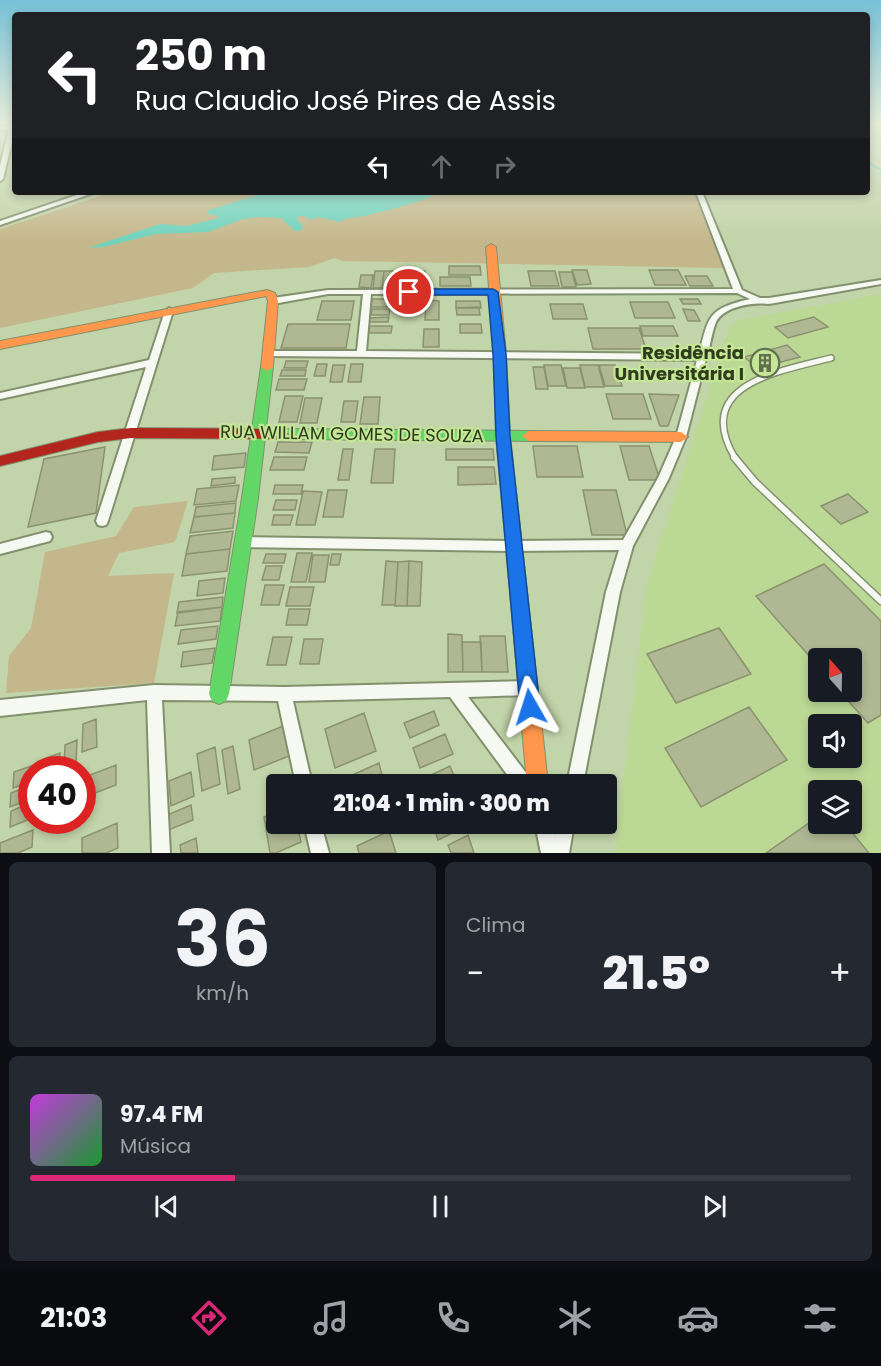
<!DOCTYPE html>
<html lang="pt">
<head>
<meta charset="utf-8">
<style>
	:root { --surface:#171b24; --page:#242831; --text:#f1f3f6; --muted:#9ea1a6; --line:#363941; --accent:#db2777 }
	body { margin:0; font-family:Poppins,sans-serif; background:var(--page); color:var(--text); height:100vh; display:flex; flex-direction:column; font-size:22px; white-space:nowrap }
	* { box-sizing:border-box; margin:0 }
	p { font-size:20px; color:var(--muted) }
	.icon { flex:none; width:33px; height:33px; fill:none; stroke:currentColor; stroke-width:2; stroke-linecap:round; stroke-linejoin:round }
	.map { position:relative; height:853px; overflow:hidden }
	.sheet { display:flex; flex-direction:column; gap:9px; padding:9px; background:#0d0f14; flex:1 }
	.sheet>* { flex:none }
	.hud { position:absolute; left:12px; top:12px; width:858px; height:183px; border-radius:6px; box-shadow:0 3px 9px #0003; background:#202124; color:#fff; overflow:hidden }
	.needle { width:39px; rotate:340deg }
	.controls { position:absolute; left:808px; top:648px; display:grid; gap:12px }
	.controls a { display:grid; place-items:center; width:54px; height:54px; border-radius:6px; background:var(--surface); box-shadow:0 3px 9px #0003; font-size:30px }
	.speed { position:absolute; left:18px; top:756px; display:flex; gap:12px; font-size:30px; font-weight:700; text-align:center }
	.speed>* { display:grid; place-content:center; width:78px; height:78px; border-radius:50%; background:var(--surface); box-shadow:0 3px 9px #0003; line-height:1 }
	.speed .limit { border:9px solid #d22; background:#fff; color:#111 }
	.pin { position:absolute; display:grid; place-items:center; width:51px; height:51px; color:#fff; margin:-26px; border:3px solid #fff; border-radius:50%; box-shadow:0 2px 6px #0007 }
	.me { position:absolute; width:66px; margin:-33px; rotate:354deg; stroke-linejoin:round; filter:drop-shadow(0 0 4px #0008) }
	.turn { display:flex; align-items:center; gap:21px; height:126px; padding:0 24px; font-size:27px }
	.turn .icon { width:78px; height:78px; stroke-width:2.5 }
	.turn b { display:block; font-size:42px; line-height:51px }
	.lanes { display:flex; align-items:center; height:57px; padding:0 24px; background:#0003; justify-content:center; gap:30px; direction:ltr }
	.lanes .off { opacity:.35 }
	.big { font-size:45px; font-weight:800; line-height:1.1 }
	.sheet .widget { flex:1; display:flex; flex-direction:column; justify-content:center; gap:9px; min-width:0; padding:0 21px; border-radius:9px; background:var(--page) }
	.sheet .dial { align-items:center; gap:0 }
	.dial b { font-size:78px; line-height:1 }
	.song { display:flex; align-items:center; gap:18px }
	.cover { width:72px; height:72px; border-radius:9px; background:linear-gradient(135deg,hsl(290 70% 55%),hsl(130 70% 35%)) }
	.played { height:6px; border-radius:3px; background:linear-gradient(90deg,var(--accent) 25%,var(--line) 25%) }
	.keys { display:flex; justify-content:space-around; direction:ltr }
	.heat { display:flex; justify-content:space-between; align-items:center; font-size:33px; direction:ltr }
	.sheet .tiles { flex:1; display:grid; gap:9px; grid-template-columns:1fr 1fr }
	.widget:last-child { grid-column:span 2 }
	.trip { position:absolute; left:266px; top:774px; width:351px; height:60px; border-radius:6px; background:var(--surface); box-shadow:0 3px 9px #0003; font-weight:800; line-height:60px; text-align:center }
	.tabs { display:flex; height:96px; justify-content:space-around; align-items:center; background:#090b0e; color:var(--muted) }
	.tabs .icon { width:42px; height:42px }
	.tabs .current { color:var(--accent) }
	.tabs b { font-size:27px; color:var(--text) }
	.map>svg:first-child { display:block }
	.built { fill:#bcd895; fill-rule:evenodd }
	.green { fill:#c5b78c }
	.water { fill:#6fd3be }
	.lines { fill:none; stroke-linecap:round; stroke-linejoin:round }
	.stream { stroke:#6fd3be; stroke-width:2 }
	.building { fill:#afb793; stroke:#8b936e; stroke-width:1.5 }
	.lane-far1-casing { stroke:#83906e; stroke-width:8 }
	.lane-casing { stroke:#83906e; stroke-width:9 }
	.street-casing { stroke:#83906e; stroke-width:4 }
	.fast-casing { stroke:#83906e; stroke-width:2 }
	.slow-casing { stroke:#83906e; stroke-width:2 }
	.jam-casing { stroke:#83906e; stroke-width:2 }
	.lane-far1 { stroke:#f6f9f2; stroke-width:5 }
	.lane { stroke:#f6f9f2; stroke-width:6 }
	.street { fill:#f6f9f2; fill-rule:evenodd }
	.fast { fill:#63d668; fill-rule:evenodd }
	.slow { fill:#ff974d; fill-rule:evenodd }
	.jam { fill:#b3261e; fill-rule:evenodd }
	.route { fill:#1a73e8; stroke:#114b97; stroke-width:1.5 }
	.labels { text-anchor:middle; stroke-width:4.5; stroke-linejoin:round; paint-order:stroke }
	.poi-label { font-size:18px; font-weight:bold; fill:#2f3c1b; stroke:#c5e697; text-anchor:end }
	.street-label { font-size:18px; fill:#2f3c1b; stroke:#c5e697 }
</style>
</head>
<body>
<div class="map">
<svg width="881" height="853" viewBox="0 0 881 853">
	<rect width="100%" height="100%" fill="#c2d4a9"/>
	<path class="built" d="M 881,294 L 881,853 L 615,853 L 647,582 L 729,328 L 739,320 ZM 819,658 L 852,658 L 852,692 L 819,692 ZM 819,724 L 852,724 L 852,758 L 819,758 ZM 819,790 L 852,790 L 852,824 L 819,824 Z"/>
	<path class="green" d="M 113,192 L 694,192 L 723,268 L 343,261 L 335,258 L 309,267 L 214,273 L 193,288 L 0,328 L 0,229 Z
		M 188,501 L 175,542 L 119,553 L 108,576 L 174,573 L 154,683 L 6,693 L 9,656 L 31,628 L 45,552 L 116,536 L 134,507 Z"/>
	<path class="water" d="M 304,192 L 442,192 C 418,203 393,209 368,215 C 358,218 348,216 340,222 L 318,217 L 311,220 L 304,216 L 298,216 L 297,220 L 303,226 L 300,231 L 295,231 L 281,218 L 257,217 L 243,219 L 208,232 L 156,234 L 103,247 L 88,248 L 160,224 L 187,226 L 218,218 L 216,215 L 206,214 L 209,210 L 260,194 L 291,195 Z"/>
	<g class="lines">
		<path class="stream" d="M 867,162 L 881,170"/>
	</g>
	<path class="building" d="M 449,266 L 480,266 L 481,275 L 449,275 Z
		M 572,270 L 587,270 L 591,284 L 577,285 Z
		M 649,270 L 678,270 L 686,285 L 655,285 Z
		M 375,271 L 384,271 L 382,288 L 373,288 Z
		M 384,271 L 393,271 L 391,288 L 382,288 Z
		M 393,271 L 401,271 L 400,288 L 391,288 Z
		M 402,271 L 408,271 L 407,288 L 400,288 Z
		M 408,271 L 425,271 L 424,288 L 407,288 Z
		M 528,271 L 555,271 L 559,286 L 531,286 Z
		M 559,272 L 572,272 L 576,287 L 562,287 Z
		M 361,275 L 373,275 L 371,288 L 359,287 Z
		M 685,276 L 707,276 L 713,286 L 690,286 Z
		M 440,277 L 470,277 L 471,286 L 440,286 Z
		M 372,299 L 390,299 L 389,307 L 371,307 Z
		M 680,299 L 698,299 L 701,304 L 683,304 Z
		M 426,300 L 439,301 L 439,320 L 425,320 Z
		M 322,301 L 354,301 L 351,320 L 317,320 Z
		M 456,301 L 480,301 L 481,308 L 456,308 Z
		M 630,302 L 668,302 L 675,318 L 635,318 Z
		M 550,304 L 583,304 L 587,319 L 553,319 Z
		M 479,307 L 480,315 L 457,315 L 456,308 Z
		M 372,309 L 390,309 L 389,315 L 371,315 Z
		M 683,309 L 694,310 L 700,321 L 688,321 Z
		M 389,317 L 388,322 L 368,322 L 369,318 Z
		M 814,317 L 828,327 L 788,338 L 775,327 Z
		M 288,324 L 350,324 L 346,348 L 281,348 Z
		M 460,324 L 481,324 L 482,333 L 460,333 Z
		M 369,326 L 392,326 L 391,333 L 369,333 Z
		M 640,326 L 673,326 L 678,336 L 643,336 Z
		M 588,328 L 639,328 L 646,349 L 593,349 Z
		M 424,329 L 439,329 L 439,347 L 423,347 Z
		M 787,345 L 800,357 L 758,368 L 744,357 Z
		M 286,361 L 308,361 L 306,368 L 284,368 Z
		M 317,364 L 327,364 L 325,376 L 314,376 Z
		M 351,364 L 363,364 L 361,382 L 348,382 Z
		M 333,365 L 345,365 L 342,382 L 330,382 Z
		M 544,365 L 561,365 L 566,386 L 548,386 Z
		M 580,365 L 598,365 L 604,387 L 585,387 Z
		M 599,365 L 615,365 L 622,386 L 605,386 Z
		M 533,367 L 544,367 L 548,389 L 536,389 Z
		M 563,368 L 580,368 L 585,388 L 567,388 Z
		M 282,370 L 306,370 L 305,376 L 280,376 Z
		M 279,379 L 307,379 L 304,390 L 276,390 Z
		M 606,394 L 643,394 L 651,419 L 613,419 Z
		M 649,394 L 679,395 L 668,426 L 660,426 Z
		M 285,396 L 303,396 L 297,422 L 279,422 Z
		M 364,397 L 380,397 L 378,424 L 360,424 Z
		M 305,398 L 322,398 L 317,423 L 300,423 Z
		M 344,401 L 358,401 L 355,422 L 341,422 Z
		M 278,442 L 312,442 L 309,453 L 275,452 Z
		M 533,446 L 577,446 L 583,477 L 537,477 Z
		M 620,446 L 649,446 L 660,480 L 629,480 Z
		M 105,447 L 96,513 L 28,527 L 44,459 Z
		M 343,449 L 353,449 L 349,480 L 338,480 Z
		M 375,449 L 395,449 L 393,483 L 371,483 Z
		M 446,449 L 493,449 L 494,460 L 446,460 Z
		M 246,453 L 244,467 L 212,470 L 214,456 Z
		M 274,457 L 307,457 L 304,470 L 270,470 Z
		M 458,467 L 494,467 L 496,484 L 458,485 Z
		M 235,477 L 235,483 L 211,486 L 212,479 Z
		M 239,485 L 236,501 L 194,505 L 197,489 Z
		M 275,485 L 303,485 L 301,494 L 273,494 Z
		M 328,490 L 347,490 L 343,517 L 323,517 Z
		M 583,490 L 616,490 L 627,535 L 592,535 Z
		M 303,491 L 322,492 L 315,525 L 296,525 Z
		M 848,494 L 868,512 L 841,524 L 821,506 Z
		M 276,500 L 297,500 L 295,510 L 273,510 Z
		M 236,503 L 235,513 L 194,517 L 196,507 Z
		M 235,513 L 233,528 L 190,533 L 194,517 Z
		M 274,515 L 293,515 L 290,525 L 272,525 Z
		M 233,531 L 230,549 L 186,554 L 190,536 Z
		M 230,549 L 227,571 L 182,576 L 186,554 Z
		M 297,553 L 312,553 L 306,582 L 291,582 Z
		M 266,554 L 286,554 L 284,563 L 263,563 Z
		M 332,554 L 341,554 L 339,565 L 330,565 Z
		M 313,555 L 329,555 L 325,582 L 309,582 Z
		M 386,561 L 398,562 L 395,605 L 382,605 Z
		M 409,561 L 407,606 L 395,606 L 398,562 Z
		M 409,561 L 422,562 L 420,606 L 407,606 Z
		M 824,564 L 881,621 L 881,715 L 868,723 L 840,692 L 852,692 L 852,658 L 819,658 L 819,667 L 756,596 Z
		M 266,566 L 282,566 L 279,580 L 262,580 Z
		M 225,578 L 223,593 L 197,596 L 199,581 Z
		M 265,585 L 284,585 L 279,605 L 261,605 Z
		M 290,587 L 314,587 L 310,606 L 286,606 Z
		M 223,597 L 222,607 L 177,613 L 179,602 Z
		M 222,607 L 220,621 L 175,626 L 178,612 Z
		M 289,609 L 310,609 L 307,625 L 286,625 Z
		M 218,626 L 216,639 L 178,644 L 181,630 Z
		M 719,628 L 751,674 L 676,703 L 647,654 Z
		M 448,634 L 462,635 L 463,672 L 448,672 Z
		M 480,636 L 505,636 L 508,672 L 482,672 Z
		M 273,637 L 292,637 L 286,665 L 267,665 Z
		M 304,639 L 323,639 L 319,664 L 300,664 Z
		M 462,642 L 481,642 L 482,672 L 463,672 Z
		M 215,648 L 212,663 L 181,667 L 183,652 Z
		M 749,707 L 787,760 L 701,807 L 665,748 Z
		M 434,711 L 439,725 L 410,738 L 404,723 Z
		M 364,713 L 376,751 L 335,768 L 325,729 Z
		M 96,719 L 97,747 L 82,752 L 83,724 Z
		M 283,726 L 289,756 L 254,770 L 249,740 Z
		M 445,734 L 453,754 L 420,768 L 413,748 Z
		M 77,740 L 76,764 L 64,768 L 65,745 Z
		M 233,746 L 240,789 L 228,794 L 222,750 Z
		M 215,747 L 220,784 L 202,791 L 197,754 Z
		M 60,753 L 59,770 L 46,770 L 46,758 Z
		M 379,763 L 384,784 L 340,784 L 339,781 Z
		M 34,765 L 32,781 L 13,788 L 14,772 Z
		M 116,765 L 116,785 L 82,798 L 82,778 Z
		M 450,766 L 457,784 L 422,784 L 421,780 Z
		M 191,772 L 194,796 L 171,806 L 169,781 Z
		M 32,785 L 31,799 L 10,807 L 11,793 Z
		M 31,803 L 30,819 L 10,827 L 11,811 Z
		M 191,805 L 193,820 L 161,833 L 160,818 Z
		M 276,812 L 276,824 L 297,824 L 301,842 L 276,853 L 270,853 L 264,817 Z
		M 819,816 L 819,824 L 845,824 L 869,853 L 766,853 Z
		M 117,823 L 118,848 L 106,853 L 82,853 L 82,838 Z
		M 433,824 L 469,824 L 469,825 L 438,840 Z
		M 33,830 L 32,847 L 18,853 L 0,853 L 0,843 Z
		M 389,831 L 396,853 L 359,853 L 357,846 Z
		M 468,835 L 474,853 L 451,853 L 448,845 Z
		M 196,838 L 198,853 L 181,853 L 180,845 Z"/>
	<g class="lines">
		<g class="lane-far1-casing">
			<path id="lane-far1" d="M 735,458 C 691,384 781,371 831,358"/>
		</g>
		<g class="lane-casing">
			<path id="lane" d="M 734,457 L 755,482 L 881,601"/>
		</g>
		<g class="street-casing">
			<path id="street" d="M 10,124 L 15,124 L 15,129 L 3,179 L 0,181 L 0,166 L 9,129 L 0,131 L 0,127 L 10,126 Z
				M 86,192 L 96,192 L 0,225 L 0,221 Z
				M 696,192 L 702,192 L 742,290 L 760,298 L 769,298 L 881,280 L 881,284 L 769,304 C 754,302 724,306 716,322 C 712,332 710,345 708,355 L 709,357 L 706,359 L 686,437 L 669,478 L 633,546 L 620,592 L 583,784 L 567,784 L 606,592 L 619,550 L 513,551 L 243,547 L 239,546 L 237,542 L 239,538 L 243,537 L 513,541 L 623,540 L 658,478 L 676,437 L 697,360 L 269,356 L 264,353 L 266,351 L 357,351 L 363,294 L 328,294 L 273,304 L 269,301 L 273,298 L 328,290 L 733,289 ZM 737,293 L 750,299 C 708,309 709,315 699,354 L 366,351 L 371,294 Z
				M 169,308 L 173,311 L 108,521 L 106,525 L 102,526 L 98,525 L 96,521 L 146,367 L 0,399 L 0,393 L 149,360 L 165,311 Z
				M 46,532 L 50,533 L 52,537 L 50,541 L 0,554 L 0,544 Z
				M 528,681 L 533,683 L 535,688 L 533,693 L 528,695 L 468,697 L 530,778 L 532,784 L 514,784 L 450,697 L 293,701 L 312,784 L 296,784 L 278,701 L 162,700 L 170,853 L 152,853 L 147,700 L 0,716 L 0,700 L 154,685 L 284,687 Z
				M 304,824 L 321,824 L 329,853 L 311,853 Z
				M 535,824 L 552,824 L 555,835 L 558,824 L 574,824 L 569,853 L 541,853 Z"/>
		</g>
		<g class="fast-casing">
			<path id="fast" d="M 267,363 L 273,367 L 258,498 L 229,694 L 226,701 L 219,704 L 212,701 L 209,694 L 242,498 L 261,367 Z
				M 282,429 L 529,431 L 536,436 L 529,441 L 282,439 L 275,434 Z"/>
		</g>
		<g class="slow-casing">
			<path id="slow" d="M 491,244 L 496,247 L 506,354 L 510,436 L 548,784 L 527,784 L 496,436 L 494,354 L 486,247 Z
				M 267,290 L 275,293 L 278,301 L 273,367 L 267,371 L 261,367 L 268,301 L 266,296 L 0,349 L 0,341 Z
				M 529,431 L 681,432 L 688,437 L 681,442 L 529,441 L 522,436 Z"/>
		</g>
		<g class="jam-casing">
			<path id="jam" d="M 131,428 L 282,429 L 289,434 L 282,439 L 131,438 L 98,442 L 0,466 L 0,456 L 98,432 Z"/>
		</g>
		<use href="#lane-far1" class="lane-far1"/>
		<use href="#lane" class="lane"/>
		<use href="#street" class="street"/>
		<use href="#fast" class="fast"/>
		<use href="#slow" class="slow"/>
		<use href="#jam" class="jam"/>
	</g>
	<linearGradient id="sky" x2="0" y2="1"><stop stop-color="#77c0d7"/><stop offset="0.51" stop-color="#e4ecd8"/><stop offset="1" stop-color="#e4ecd8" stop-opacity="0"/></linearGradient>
	<rect width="881" height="243" fill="url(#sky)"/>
	<path class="route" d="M 405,289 L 493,289 L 498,292 L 506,354 L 510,436 L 540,707 L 537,714 L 530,717 L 523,714 L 520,707 L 496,436 L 493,354 L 488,295 L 409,295 L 405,294 Z"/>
	<defs>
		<g id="building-ring" transform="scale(1.5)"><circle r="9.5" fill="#c5e697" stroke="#62714d" stroke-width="1.5"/><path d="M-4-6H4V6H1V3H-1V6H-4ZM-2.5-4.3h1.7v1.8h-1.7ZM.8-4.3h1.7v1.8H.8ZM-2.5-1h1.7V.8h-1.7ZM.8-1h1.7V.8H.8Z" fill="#62714d"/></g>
	</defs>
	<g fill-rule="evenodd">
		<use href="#building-ring" x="765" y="363"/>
	</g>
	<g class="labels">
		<g class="poi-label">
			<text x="744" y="359">Residência<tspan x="744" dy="21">Universitária I</tspan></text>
		</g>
		<g class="street-label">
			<text transform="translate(352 434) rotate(1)" y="6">RUA WILLAM GOMES DE SOUZA</text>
		</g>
	</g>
</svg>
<div class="controls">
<a><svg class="needle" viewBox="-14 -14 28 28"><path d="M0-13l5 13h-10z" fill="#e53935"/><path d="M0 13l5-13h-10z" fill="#9ea1a6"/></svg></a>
<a><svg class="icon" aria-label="sound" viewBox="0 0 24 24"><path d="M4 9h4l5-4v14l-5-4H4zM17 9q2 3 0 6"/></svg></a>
<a><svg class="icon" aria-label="layers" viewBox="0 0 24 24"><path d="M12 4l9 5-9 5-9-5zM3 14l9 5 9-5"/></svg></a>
</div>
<div class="speed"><div class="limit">40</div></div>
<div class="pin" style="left:409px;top:292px;background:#d93025"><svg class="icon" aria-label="arrive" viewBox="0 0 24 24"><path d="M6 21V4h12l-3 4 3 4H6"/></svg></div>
<svg class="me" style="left:530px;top:707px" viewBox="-20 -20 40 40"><path d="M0-17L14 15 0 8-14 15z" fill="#1a73e8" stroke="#fff" stroke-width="4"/></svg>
<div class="trip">21:04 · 1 min · 300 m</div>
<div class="hud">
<div class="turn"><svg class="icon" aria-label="left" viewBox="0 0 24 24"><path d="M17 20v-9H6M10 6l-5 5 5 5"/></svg><div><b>250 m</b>Rua Claudio José Pires de Assis</div></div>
<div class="lanes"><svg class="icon" aria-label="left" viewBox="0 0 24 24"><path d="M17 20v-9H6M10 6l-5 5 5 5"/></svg><svg class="icon off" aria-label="ahead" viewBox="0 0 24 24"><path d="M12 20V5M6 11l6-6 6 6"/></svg><svg class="icon off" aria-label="right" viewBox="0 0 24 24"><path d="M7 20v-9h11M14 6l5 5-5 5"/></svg></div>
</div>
</div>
<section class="sheet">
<div class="tiles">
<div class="widget dial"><b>36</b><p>km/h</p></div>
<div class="widget"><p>Clima</p>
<div class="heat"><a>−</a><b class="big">21.5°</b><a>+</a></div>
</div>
<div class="widget">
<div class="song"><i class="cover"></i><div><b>97.4 FM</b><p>Música</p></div></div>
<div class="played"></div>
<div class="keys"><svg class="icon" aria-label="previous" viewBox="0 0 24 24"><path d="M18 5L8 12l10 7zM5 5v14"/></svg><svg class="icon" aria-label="pause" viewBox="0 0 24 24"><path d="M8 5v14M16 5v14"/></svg><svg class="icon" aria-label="next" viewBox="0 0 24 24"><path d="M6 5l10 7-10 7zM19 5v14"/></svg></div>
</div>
</div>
</section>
<nav class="tabs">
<b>21:03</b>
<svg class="icon current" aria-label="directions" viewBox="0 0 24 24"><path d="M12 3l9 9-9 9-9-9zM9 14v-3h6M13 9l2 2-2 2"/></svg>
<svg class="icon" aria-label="music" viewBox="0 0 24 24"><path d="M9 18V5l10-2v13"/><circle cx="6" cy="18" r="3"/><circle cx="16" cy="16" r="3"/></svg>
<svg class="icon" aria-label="phone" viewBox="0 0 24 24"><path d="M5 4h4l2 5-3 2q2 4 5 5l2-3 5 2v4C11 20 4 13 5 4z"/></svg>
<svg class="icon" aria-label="climate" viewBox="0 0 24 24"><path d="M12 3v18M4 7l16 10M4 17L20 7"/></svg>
<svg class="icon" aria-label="car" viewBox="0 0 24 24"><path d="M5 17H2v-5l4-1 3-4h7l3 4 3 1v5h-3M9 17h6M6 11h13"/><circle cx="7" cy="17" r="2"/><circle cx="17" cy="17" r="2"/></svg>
<svg class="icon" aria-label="filters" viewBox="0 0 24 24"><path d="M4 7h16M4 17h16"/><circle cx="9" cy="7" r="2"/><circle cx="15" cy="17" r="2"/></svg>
</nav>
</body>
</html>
